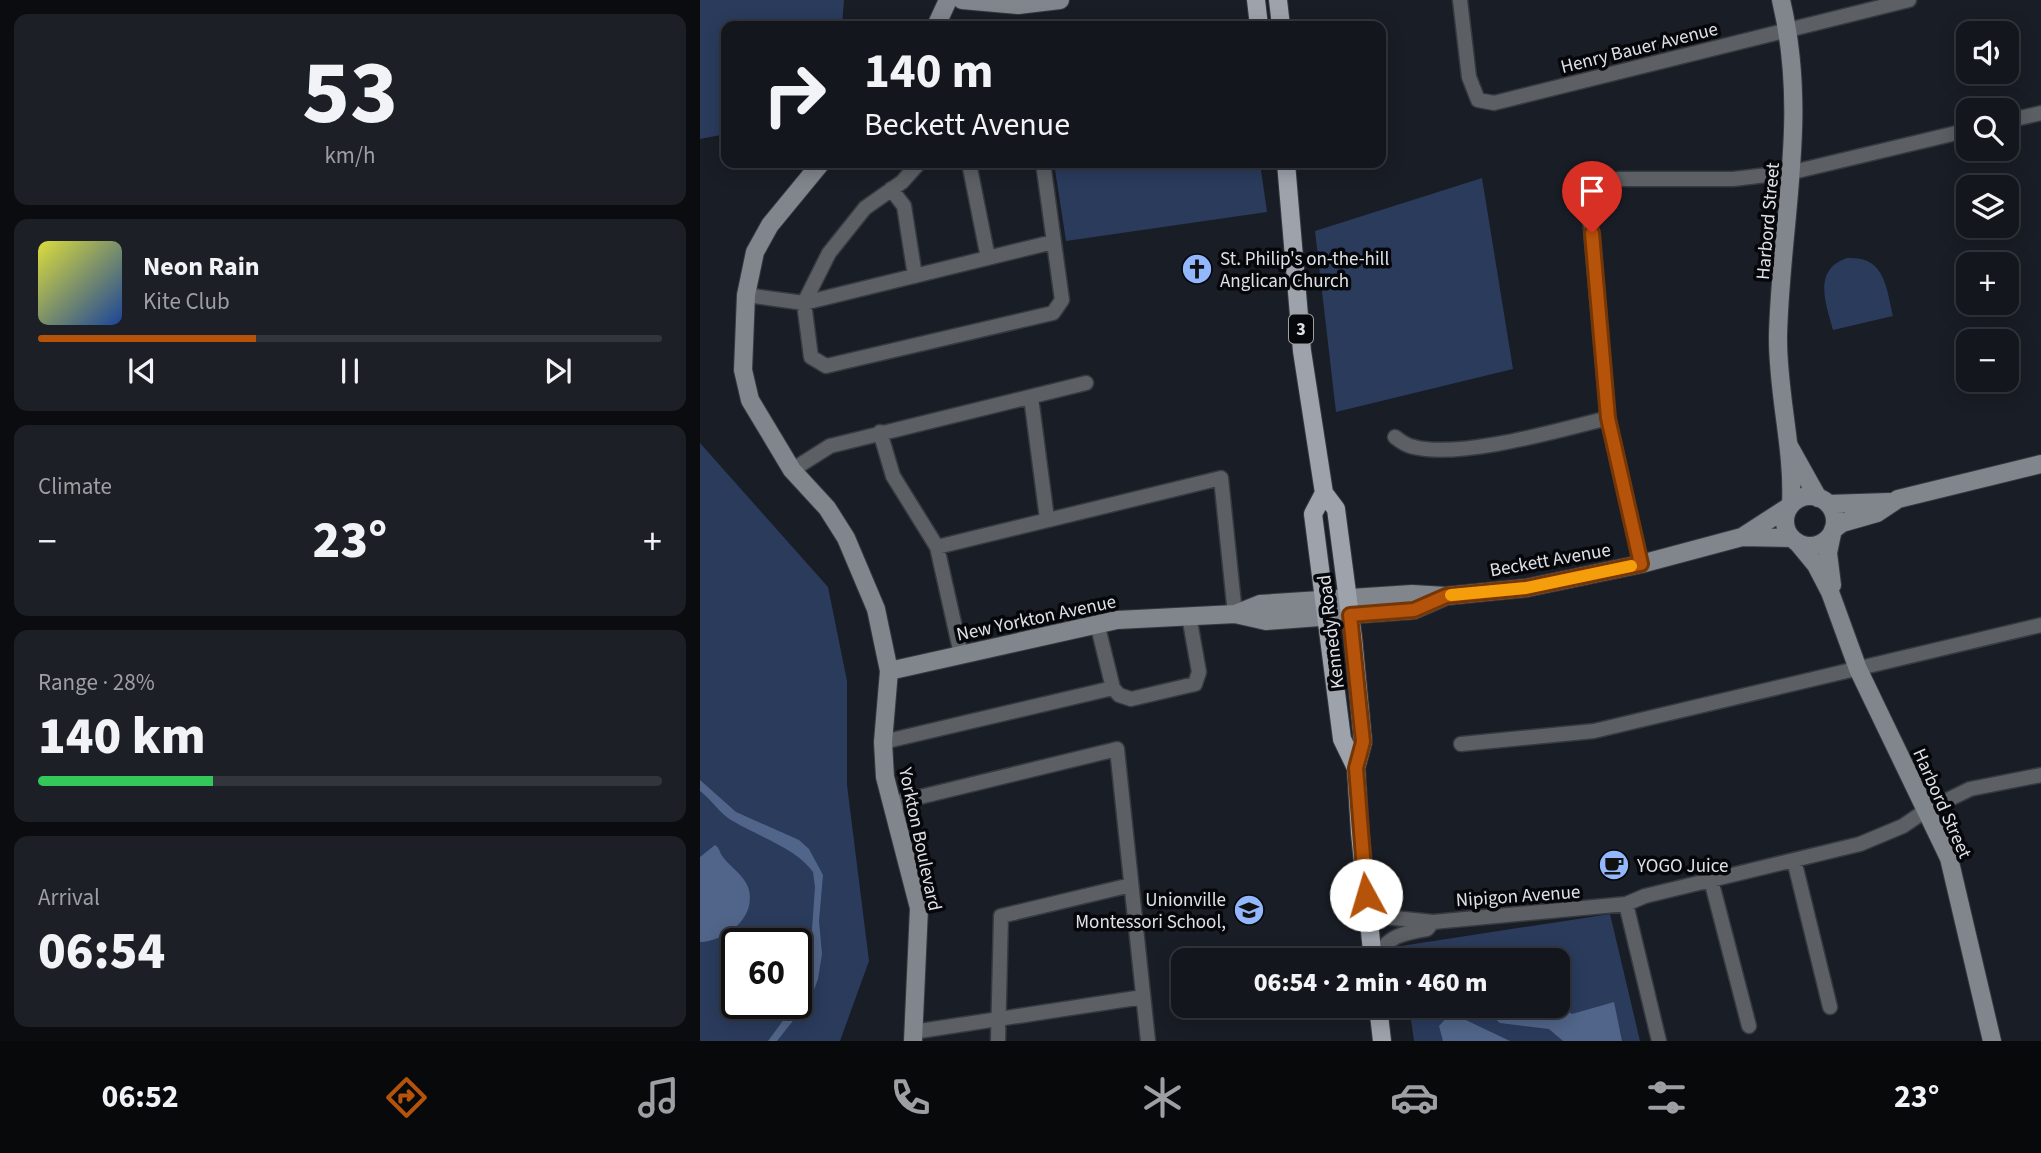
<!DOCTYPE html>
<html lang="en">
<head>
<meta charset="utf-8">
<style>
	:root { --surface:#13161c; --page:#1c1f25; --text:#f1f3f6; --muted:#9d9fa3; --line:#32353b; --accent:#b45309 }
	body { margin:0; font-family:"Source Sans 3",sans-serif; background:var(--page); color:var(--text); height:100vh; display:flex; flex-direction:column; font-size:26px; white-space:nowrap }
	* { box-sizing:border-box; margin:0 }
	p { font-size:23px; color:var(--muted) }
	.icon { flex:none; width:38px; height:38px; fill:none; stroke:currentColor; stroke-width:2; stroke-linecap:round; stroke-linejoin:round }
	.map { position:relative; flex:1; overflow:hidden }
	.details { display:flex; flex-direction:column; gap:14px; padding:14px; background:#0a0c0f; width:700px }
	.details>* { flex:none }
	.guide { position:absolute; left:21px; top:21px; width:665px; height:147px; border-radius:14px; box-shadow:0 4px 18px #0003,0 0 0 2px var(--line); background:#13161c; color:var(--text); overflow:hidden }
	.fabs { position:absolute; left:1256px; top:21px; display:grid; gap:14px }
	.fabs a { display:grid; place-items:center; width:63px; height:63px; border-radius:14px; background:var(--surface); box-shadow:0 4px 18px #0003,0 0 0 2px var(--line); font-size:35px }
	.speed { position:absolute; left:21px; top:928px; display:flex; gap:14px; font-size:35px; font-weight:700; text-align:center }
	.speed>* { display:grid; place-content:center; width:91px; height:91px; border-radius:50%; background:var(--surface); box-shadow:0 4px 18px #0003,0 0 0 2px var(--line); line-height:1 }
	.speed .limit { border:4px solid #111; border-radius:10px; background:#fff; color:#111 }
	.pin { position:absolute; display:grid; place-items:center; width:60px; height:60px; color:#fff; margin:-72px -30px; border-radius:50% 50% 50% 0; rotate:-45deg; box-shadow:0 0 7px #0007 }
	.pin .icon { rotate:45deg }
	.me { position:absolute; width:77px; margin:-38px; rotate:354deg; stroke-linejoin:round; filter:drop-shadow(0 0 5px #0008) }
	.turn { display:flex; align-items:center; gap:24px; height:147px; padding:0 28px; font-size:32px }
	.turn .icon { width:91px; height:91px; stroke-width:2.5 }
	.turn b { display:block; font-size:49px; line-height:60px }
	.big { font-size:52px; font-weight:800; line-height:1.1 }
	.details .tile { flex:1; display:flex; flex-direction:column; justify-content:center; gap:10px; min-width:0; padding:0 24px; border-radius:14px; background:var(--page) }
	.details .dial { align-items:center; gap:0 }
	.dial b { font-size:91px; line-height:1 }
	.song { display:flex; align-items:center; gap:21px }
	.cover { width:84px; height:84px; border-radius:10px; background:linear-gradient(135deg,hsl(60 70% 55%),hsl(220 70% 35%)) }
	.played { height:7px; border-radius:4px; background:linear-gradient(90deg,var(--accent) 35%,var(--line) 35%) }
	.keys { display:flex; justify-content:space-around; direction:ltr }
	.heat { display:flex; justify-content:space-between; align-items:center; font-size:38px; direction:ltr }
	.charge { height:10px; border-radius:5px; background:linear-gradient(90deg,#34c759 28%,var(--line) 0) }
	.trip { position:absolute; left:471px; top:948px; width:399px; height:70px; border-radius:14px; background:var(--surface); box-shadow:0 4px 18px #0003,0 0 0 2px var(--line); font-weight:800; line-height:70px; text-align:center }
	.tabs { display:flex; height:112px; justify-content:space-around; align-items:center; background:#08090b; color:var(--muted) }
	.tabs .icon { width:49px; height:49px }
	.tabs .selected { color:var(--accent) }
	.tabs b { font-size:32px; color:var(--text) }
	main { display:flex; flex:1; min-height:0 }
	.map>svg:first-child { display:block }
	.green { fill:#2a3b5c; fill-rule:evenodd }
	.water { fill:#51658a }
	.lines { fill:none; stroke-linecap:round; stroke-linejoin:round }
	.street-casing { stroke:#353940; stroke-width:17 }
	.secondary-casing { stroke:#353940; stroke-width:20 }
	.primary-casing { stroke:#353940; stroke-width:20 }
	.street { stroke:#5c5f63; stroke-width:14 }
	.secondary { stroke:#81858c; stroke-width:18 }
	.primary { stroke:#9da2ab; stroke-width:18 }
	.route-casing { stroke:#753606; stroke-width:18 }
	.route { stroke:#b45309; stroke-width:12 }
	.slow { stroke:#f59e0b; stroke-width:12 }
	.labels { text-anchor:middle; stroke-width:7; stroke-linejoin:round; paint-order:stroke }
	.shield { fill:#06070b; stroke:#9da0a5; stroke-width:2 }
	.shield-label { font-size:18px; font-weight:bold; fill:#dee2e7 }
	.street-label { font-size:19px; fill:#dee2e7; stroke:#06070b }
	.poi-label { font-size:19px; fill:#dee2e7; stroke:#06070b; text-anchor:start }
</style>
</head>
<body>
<main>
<section class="details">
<div class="tile dial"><b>53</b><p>km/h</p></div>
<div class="tile">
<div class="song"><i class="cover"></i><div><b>Neon Rain</b><p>Kite Club</p></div></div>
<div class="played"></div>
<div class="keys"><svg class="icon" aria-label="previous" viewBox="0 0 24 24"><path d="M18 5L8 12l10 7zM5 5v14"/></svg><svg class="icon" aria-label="pause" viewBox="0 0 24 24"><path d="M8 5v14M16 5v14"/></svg><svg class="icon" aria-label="next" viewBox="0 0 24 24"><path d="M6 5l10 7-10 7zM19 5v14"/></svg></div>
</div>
<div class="tile"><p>Climate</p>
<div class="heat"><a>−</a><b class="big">23°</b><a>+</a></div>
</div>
<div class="tile"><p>Range · 28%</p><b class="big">140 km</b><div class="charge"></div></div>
<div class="tile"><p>Arrival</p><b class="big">06:54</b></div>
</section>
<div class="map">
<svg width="1341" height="1041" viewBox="0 0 1341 1041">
	<rect width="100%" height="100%" fill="#191d25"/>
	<path class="green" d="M 0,0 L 144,0 L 142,26 L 26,26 L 26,134 L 0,139 Z
		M 354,163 L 560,163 L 567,212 L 366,241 Z
		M 782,178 L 813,369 L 636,412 L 615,231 Z
		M 1147,258 C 1185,256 1186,286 1193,316 L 1133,330 C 1126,304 1112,270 1147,258 Z
		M 0,443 L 128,587 L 147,681 L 147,785 L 169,961 L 140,1041 L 0,1041 ZM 37,943 L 96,943 L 96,1003 L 37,1003 Z
		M 910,914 L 940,1041 L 714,1041 L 709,1006 L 858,1006 L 858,961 L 703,961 L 701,946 Z"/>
	<path class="water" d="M 0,780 L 36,812 L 99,840 L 109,849 L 123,875 L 119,921 L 122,954 L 118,979 L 111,998 L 77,1041 L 68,1041 L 96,1003 L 109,971 L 115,887 L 113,872 C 97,848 52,834 28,818 C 17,810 11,799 0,791 Z
		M 15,845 C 20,848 19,852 23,857 C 31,868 43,874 48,887 C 58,917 26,941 0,942 L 0,857 Z
		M 825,953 L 827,961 L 770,961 L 770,960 Z
		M 914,1002 L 922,1041 L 863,1041 L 849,1029 L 800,1023 L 780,1006 L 858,1005 L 872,1014 Z
		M 751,1013 L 810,1041 L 743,1041 L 739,1026 Z"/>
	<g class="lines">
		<g class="street-casing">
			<path id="street" d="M 760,0 L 769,77 L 778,100 L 794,103 L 1209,0
				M 1307,121 L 1341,113
				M 219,163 L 202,182 L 165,208 L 129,253 L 104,303 L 111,357 L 126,366 L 353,313 L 362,300 L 343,163
				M 269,163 L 288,258
				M 191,189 L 204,206 L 215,276
				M 46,295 L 104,303 L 353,242
				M 331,397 L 347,519
				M 180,432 L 193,476 L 237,547 L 261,654
				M 695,437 C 700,441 707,446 714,447 C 760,459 860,430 908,418
				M 92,470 L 130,446 L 386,383
				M 237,547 L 521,478 L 535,614
				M 941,564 L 908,418 L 889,207 L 892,188 L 903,181 L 920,179 L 1033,179 L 1093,172 L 1269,130
				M 397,623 L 413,688 L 419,695 L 431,699 L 495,684 L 499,672 L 489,616
				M 183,742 L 413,688
				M 761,744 L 894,731 L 1341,625
				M 191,804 L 417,749 L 448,1041
				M 1094,860 L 1130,1007
				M 1011,880 L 1049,1026
				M 666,895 L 685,917 L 733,922 L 926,904 L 945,896 L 1160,844 L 1203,826 L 1225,811 L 1270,789 L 1341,775
				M 926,904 L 959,1041
				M 676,961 C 685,936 703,933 727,929 L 733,922
				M 213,1032 L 443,997
				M 298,1041 L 301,916 L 431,885"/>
		</g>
		<g class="secondary-casing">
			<path id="secondary" d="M 262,0 L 318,5 L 360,0
				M 1081,0 C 1109,117 1081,219 1078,335 C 1077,392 1094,448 1091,505
				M 236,26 L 248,0
				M 121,163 L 70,225 L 55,252 L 46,295 L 43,370 L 50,400 L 92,470 L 127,508 L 146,538 L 176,609 L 189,671 L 183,742 L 185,777 L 219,908 L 213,1041
				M 1089,446 L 1118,498
				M1085 521a25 25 0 1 1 50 0a25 25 0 1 1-50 0Z
				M 1128,504 L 1189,502
				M 1133,530 L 1142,523 L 1177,513 L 1198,499 L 1341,464
				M 1132,534 L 1128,553 L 1132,585
				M 1042,537 L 1090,506
				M 1097,542 L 1116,565 L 1130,592 L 1158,669 L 1249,858 L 1292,1041
				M 535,614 L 560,604 L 712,594 L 746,596 L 826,588 L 941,564 L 1042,537 L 1092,538
				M 189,671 L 417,620 L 535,614 L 566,621 L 714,610 L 746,596"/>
		</g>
		<g class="primary-casing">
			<path id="primary" d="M 556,0 L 559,26
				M 578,0 L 581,26
				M 586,163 L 602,351 L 624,493 L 636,509 L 653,638 L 663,742 L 656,768 L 660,833 L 673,961
				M 624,493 L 613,514 L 642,739 L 656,768
				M 678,1006 L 682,1041"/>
		</g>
		<use href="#street" class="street"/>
		<use href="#secondary" class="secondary"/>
		<use href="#primary" class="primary"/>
	</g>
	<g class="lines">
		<g class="route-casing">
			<path id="route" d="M 666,895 L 656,768 L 663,742 L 650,615 L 714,610 L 746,596 L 826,588 L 941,564 L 908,418 L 892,233"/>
		</g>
		<use href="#route" class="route"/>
		<path class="slow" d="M 751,595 L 826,588 L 931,566"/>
	</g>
	<defs>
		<g id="church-disc" transform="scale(1.575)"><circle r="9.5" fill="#92b7fd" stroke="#06070b"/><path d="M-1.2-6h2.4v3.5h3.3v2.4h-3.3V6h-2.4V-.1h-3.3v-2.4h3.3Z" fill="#111"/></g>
		<g id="cafe-disc" transform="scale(1.575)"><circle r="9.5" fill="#92b7fd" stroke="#06070b"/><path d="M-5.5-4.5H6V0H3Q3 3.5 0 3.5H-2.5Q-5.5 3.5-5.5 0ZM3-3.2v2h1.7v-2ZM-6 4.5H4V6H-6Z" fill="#111"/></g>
		<g id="school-disc" transform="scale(1.575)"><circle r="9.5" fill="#92b7fd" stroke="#06070b"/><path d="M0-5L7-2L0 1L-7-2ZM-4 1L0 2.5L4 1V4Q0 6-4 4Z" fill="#111"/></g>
	</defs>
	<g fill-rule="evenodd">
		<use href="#church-disc" x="497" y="269"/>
		<use href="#cafe-disc" x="914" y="865"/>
		<use href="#school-disc" x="549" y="910"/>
	</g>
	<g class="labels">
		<rect class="shield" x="589" y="314.5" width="24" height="29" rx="5"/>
		<g class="shield-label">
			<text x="601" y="335">3</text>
		</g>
		<g class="street-label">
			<text transform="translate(939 47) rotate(-14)" y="7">Henry Bauer Avenue</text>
			<text transform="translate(1067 221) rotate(-85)" y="7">Harbord Street</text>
			<text transform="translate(850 559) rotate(-10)" y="7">Beckett Avenue</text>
			<text transform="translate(336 617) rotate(-12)" y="7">New Yorkton Avenue</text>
			<text transform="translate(630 632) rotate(-97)" y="7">Kennedy Road</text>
			<text transform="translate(1243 803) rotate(66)" y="7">Harbord Street</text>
			<text transform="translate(221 839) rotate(78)" y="7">Yorkton Boulevard</text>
			<text transform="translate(818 895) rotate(-4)" y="7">Nipigon Avenue</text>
		</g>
		<g class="poi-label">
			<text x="520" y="265">St. Philip's on-the-hill<tspan x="520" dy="22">Anglican Church</tspan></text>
			<text x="937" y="872">YOGO Juice</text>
			<text x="526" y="906" text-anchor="end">Unionville<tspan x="526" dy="22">Montessori School,</tspan></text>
		</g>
	</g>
</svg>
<div class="fabs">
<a><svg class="icon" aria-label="sound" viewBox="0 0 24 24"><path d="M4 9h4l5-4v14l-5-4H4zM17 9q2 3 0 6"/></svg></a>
<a><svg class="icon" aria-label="search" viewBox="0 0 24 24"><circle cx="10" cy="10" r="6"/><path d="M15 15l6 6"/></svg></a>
<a><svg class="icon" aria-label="layers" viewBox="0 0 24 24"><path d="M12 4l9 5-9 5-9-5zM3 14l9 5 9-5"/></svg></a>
<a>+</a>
<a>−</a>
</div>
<div class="speed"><div class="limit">60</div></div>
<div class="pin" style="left:892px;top:233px;background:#d93025"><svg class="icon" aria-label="arrive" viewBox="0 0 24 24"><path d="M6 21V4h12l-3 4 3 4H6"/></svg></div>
<svg class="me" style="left:666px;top:895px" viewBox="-20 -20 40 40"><circle r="19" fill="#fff"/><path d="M0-13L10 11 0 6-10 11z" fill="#b45309"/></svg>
<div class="trip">06:54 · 2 min · 460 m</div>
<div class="guide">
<div class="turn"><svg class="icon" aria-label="right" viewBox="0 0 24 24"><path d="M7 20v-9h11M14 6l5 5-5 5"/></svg><div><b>140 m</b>Beckett Avenue</div></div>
</div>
</div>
</main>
<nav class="tabs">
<b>06:52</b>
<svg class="icon selected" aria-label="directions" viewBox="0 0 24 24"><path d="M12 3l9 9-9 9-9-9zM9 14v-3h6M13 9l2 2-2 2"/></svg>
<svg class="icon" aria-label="music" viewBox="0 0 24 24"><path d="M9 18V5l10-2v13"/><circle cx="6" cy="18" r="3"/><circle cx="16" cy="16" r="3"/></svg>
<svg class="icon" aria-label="phone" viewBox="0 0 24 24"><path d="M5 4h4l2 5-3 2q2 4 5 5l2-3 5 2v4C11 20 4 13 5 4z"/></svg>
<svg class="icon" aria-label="climate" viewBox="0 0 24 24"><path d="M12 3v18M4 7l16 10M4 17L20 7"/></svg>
<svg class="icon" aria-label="car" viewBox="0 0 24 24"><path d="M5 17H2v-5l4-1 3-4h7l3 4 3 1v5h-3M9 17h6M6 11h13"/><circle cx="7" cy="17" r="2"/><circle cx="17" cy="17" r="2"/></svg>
<svg class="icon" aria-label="filters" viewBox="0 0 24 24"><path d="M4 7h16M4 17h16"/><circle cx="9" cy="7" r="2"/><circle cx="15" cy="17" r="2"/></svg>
<b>23°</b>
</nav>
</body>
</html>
